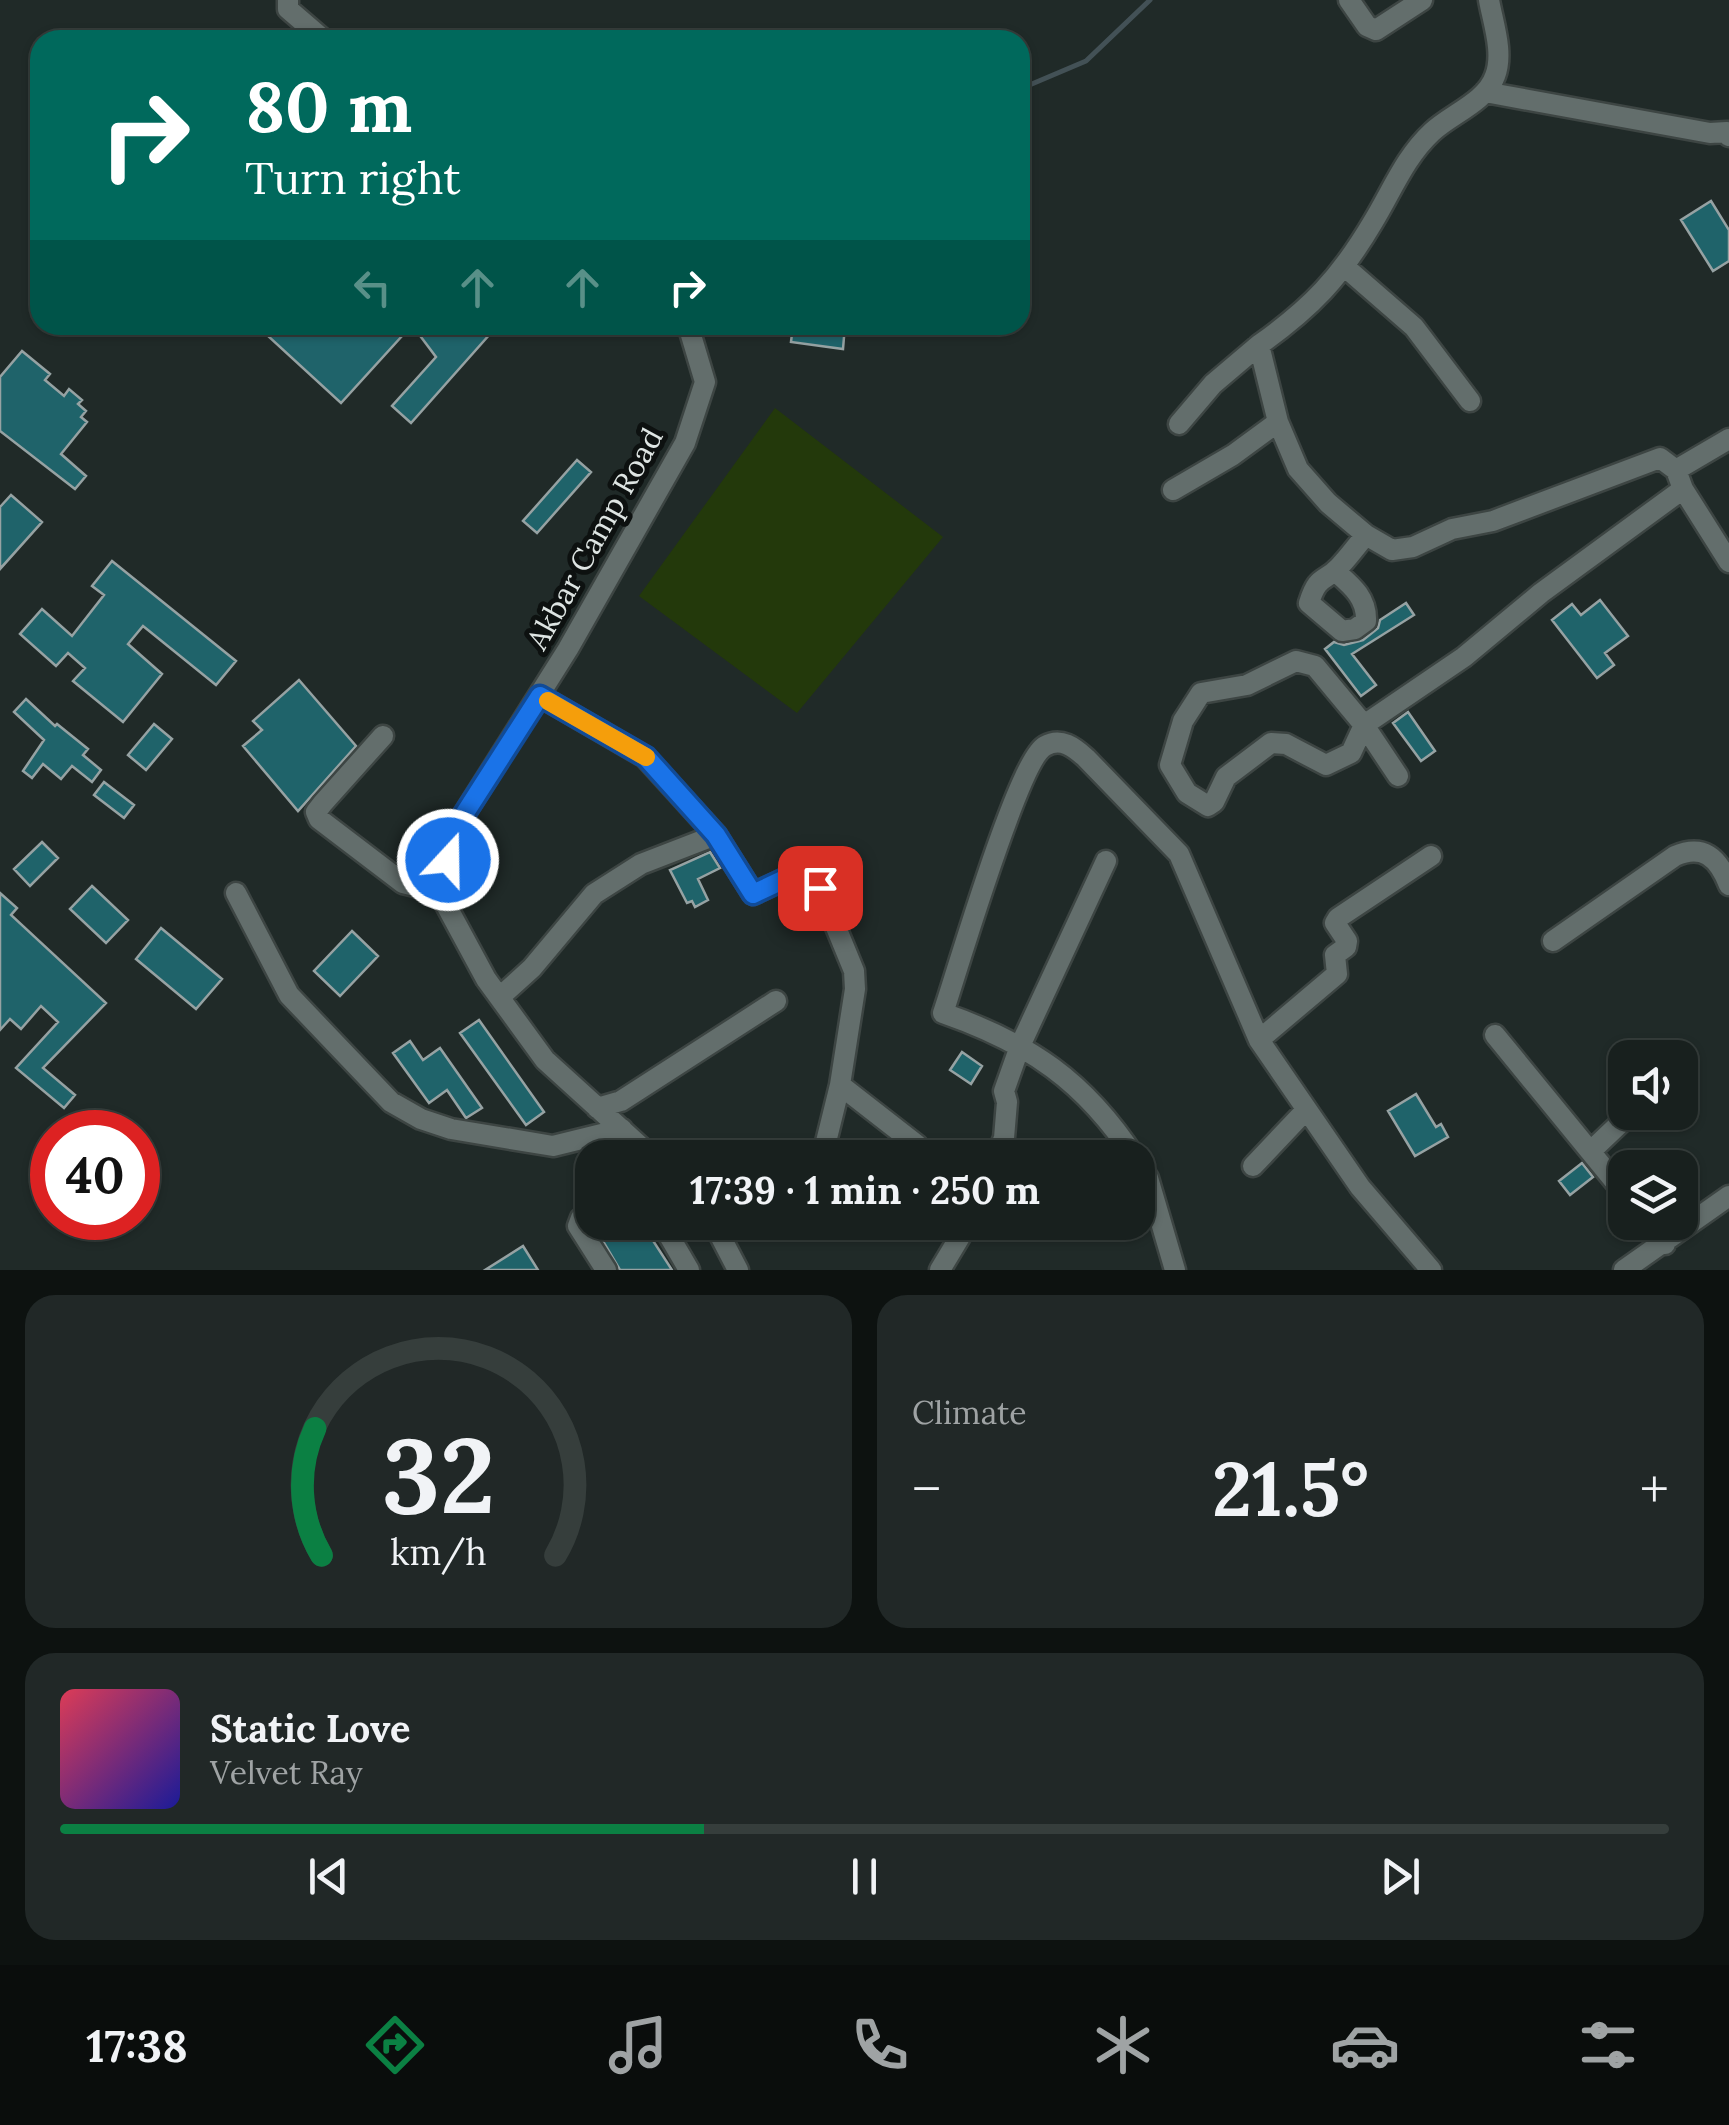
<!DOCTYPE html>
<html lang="en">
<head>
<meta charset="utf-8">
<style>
	:root { --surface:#18201e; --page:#212827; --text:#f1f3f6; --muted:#9fa3a4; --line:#363e3c; --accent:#0b8043 }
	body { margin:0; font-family:Lora,serif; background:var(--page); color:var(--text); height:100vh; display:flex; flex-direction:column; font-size:38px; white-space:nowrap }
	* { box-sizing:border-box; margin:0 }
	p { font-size:32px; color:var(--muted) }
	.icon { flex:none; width:55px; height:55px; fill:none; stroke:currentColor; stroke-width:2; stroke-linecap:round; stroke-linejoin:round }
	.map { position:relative; height:1270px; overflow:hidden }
	.panel { display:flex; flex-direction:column; gap:25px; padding:25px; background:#0d1210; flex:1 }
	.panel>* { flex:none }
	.top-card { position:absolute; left:30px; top:30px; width:1000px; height:305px; border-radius:30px; box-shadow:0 2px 8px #0004,0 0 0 2px var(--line); background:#00695c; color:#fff; overflow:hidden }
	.tools { position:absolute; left:1608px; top:1040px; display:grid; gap:20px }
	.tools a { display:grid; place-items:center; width:90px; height:90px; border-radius:20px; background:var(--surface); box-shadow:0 2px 8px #0004,0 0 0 2px var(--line); font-size:50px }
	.speed { position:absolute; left:30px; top:1110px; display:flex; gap:20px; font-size:50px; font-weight:700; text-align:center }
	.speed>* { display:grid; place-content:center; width:130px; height:130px; border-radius:50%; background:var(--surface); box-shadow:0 2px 8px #0004,0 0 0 2px var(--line); line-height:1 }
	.speed .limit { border:15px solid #d22; background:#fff; color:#111 }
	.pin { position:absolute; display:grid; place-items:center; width:85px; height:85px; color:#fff; margin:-42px; border-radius:20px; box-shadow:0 5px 15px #0006 }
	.me { position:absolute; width:110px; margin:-55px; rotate:21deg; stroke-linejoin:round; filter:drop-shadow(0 0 8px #0008) }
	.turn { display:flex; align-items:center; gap:35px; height:210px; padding:0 50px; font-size:45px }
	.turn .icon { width:130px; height:130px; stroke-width:2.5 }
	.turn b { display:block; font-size:70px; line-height:85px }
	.lanes { display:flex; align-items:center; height:95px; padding:0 50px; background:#0003; justify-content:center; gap:50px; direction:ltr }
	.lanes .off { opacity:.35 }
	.big { font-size:75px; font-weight:800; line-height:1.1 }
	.panel .widget { flex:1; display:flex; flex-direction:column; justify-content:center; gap:15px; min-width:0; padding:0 35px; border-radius:30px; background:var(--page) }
	.panel .dial { align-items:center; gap:0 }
	.dial svg { height:260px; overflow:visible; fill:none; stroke:var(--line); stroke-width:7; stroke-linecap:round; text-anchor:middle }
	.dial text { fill:var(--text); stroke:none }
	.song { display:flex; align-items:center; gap:30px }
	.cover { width:120px; height:120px; border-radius:15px; background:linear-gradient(135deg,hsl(350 70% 55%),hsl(240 70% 35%)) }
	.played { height:10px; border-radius:5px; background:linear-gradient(90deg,var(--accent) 40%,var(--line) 40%) }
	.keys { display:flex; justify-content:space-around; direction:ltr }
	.heat { display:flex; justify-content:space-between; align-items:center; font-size:55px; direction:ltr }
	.panel .tiles { flex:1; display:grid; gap:25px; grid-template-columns:1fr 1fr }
	.widget:last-child { grid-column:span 2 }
	.trip { position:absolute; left:575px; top:1140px; width:580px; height:100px; border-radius:30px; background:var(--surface); box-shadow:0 2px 8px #0004,0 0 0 2px var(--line); font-weight:800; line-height:100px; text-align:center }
	.tabs { display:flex; height:160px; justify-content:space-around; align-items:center; background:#0a0d0c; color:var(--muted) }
	.tabs .icon { width:70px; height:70px }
	.tabs .selected { color:var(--accent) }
	.tabs b { font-size:45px; color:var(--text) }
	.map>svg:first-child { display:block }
	.green { fill:#23390b }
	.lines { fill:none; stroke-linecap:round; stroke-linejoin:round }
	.stream { stroke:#435156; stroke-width:5 }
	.building { fill:#1f636a; stroke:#96a2a3; stroke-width:2.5 }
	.minor-casing { stroke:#3d4543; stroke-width:25 }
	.minor { stroke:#636e6c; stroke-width:20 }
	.route-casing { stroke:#114b97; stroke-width:25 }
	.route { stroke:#1a73e8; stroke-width:18 }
	.slow { stroke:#f59e0b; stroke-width:18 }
	.labels { text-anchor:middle; stroke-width:10; stroke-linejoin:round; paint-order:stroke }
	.street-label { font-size:30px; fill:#dee5e3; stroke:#0d1110 }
</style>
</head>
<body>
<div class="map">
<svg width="1729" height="1270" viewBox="0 0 1729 1270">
	<rect width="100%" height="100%" fill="#202a28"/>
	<path class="green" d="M 775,408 L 943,537 L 797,713 L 639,596 Z"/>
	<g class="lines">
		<path class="stream" d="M 1020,89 L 1086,61 L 1150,0"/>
	</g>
	<path class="building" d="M 1711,201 L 1729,230 L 1729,261 L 1713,271 L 1681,220 Z
		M 256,325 L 412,325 L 341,403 Z
		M 412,325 L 498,325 L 411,423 L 392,406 L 436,357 Z
		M 793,325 L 845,325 L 843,349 L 791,342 Z
		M 22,351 L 50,374 L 45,380 L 64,396 L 69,389 L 82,400 L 78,404 L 86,411 L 81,417 L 87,422 L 61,454 L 86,476 L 75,489 L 0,431 L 0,377 Z
		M 577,460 L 591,472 L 537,533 L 523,521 Z
		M 11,495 L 42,522 L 0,569 L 0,507 Z
		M 112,561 L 236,661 L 216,685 L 143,626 L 128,644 L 162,674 L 123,722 L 73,681 L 85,668 L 68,653 L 56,666 L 20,634 L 42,609 L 72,636 L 104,595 L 92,586 Z
		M 1600,600 L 1628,636 L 1605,653 L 1614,665 L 1597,678 L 1552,620 L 1572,604 L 1581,615 Z
		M 1406,603 L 1414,615 L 1352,654 L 1376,685 L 1361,696 L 1325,649 L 1334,642 L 1344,645 L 1363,640 L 1378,628 L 1380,620 Z
		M 299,680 L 356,746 L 298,811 L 243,746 L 262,730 L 253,721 Z
		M 26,699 L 55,726 L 57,724 L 88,749 L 83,755 L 101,770 L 92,782 L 72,766 L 61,779 L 43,764 L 32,778 L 23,771 L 44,740 L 14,712 Z
		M 1408,712 L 1435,751 L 1421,761 L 1393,723 Z
		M 154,724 L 172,739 L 146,770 L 128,755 Z
		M 104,782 L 134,805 L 124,818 L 94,795 Z
		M 42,842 L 58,858 L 30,886 L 14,869 Z
		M 710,852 L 720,868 L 698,879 L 708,900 L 695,907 L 692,901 L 687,903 L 670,870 Z
		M 92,886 L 128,920 L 106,943 L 70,909 Z
		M 0,893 L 17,908 L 11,915 L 106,1003 L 43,1068 L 75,1095 L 64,1108 L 16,1068 L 58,1022 L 41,1006 L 21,1029 L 10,1019 L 0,1030 Z
		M 161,928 L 222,979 L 196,1009 L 136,959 Z
		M 352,931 L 378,956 L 340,996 L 314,971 Z
		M 479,1020 L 544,1112 L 526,1125 L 460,1033 Z
		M 410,1041 L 423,1060 L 440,1048 L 482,1108 L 466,1118 L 447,1090 L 429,1103 L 393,1053 Z
		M 962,1052 L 982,1066 L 971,1084 L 950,1070 Z
		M 1416,1094 L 1436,1127 L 1441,1124 L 1448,1137 L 1415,1156 L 1388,1111 Z
		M 1582,1163 L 1593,1177 L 1570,1195 L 1559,1181 Z
		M 598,1222 L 641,1222 L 672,1270 L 620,1270 L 594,1226 Z
		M 523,1246 L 538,1270 L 485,1270 Z"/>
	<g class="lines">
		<g class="minor-casing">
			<path id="minor" d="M 288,0 L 288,9 L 324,40
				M 1349,0 L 1367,26 L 1376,30 L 1422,0
				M 1489,0 C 1493,23 1504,53 1495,76 C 1486,102 1451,114 1432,132 C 1405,157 1392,191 1373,222 C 1340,278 1311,308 1259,345 L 1278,422 L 1298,469 L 1328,503 L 1366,535 L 1392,550 L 1413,547 L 1452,529 L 1493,521 L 1660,458 L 1676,470 L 1683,489 L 1729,562
				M 1485,92 L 1710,133 L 1727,132 L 1729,136
				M 1345,267 L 1414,327 L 1470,401
				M 1179,424 L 1213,384 L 1259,345
				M 1676,470 L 1729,439
				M 1173,490 L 1233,455 L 1278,422
				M 1336,572 C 1352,586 1367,598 1366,621 L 1355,629 L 1342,631 L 1309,603 C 1318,574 1324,583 1339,567 C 1349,557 1357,545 1366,535
				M 1364,725 L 1351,753 L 1326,765 L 1286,744 L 1271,743 L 1226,777 L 1214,802 L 1208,806 L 1187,793 L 1170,765 L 1183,721 L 1201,693 L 1247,685 L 1296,661 L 1315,666 L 1364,725 L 1464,657 L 1541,593 L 1683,489
				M 1364,725 L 1398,776
				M 383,736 L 323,803 L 316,812 L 319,819 L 403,883 L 439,892
				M 716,835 L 753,894 L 787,878 L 794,886 L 817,881 L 854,971 L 855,989 L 840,1085 L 826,1142 L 818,1158
				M 236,893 L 289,995 L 391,1102 L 421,1119 L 451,1129 L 553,1146 L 622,1129
				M 1553,941 L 1675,856 C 1703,844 1718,857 1729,885
				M 500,997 L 532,968 L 594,894 L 641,864 L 716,835 L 645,757 L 540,696
				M 1495,1035 L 1625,1194
				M 1259,1040 L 1337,974 L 1335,955 L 1346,947 L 1347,941 L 1335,923 L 1338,918 L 1431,856
				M 840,1085 L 917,1145 L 928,1158
				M 597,1108 L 621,1101 L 776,1001
				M 1591,1151 L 1632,1112
				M 653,1158 L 545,1060 L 486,979 L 439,892 L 456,827 L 568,649 L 685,443 L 705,382 L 688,325
				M 996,1158 L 1004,1138 L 1007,1102 L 1004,1091 L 1020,1046 L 1106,861
				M 1135,1158 C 1085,1081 1029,1043 943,1013 C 957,972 1018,761 1045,746 C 1061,737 1074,747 1086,758 L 1179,854 L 1259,1040 L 1360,1187 L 1431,1270
				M 1138,1162 L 1148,1178 L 1175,1270
				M 1253,1166 L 1306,1110
				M 592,1210 L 581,1218 L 578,1226 L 606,1270
				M 661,1222 L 689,1270
				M 713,1222 L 738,1270
				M 1648,1222 L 1665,1244
				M 720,1232 L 739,1222
				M 940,1270 L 961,1235 L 964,1222
				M 1624,1270 L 1729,1196"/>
		</g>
		<use href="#minor" class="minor"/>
	</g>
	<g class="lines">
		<g class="route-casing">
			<path id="route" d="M 448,860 L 456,827 L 540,696 L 646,757 L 716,835 L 753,894 L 787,878 L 794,886 L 817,881 L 820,888"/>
		</g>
		<use href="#route" class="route"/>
		<path class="slow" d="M 548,701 L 646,757"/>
	</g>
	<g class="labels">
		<g class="street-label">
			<text transform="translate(595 539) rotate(-61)" y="10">Akbar Camp Road</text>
		</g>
	</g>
</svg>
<div class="tools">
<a><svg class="icon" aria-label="sound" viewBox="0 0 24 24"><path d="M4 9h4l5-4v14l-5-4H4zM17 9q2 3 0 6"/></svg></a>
<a><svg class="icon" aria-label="layers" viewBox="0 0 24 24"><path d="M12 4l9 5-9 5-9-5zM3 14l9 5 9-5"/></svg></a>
</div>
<div class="speed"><div class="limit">40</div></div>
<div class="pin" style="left:820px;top:888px;background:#d93025"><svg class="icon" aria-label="arrive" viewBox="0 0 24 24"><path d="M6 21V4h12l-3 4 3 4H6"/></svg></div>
<svg class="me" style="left:448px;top:860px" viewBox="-20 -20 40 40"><circle r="17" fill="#1a73e8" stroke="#fff" stroke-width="3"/><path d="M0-11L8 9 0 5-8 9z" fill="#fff"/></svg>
<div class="trip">17:39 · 1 min · 250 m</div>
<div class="top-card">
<div class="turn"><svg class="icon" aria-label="right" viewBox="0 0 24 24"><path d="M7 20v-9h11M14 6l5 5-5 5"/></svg><div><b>80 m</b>Turn right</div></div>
<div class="lanes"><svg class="icon off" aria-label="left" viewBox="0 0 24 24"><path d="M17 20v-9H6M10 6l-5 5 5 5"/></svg><svg class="icon off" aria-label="ahead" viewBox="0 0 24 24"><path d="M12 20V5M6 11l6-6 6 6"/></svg><svg class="icon off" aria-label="ahead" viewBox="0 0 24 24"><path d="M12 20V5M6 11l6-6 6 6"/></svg><svg class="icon" aria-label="right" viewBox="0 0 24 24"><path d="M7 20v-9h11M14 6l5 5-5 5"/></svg></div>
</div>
</div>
<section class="panel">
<div class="tiles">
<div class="widget dial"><svg viewBox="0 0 100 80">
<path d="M14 69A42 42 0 1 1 86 69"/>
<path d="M14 69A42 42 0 0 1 12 30" stroke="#0b8043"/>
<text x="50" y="56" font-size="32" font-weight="700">32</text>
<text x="50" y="72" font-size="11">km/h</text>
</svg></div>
<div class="widget"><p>Climate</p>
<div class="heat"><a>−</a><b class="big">21.5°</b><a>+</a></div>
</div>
<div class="widget">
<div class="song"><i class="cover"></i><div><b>Static Love</b><p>Velvet Ray</p></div></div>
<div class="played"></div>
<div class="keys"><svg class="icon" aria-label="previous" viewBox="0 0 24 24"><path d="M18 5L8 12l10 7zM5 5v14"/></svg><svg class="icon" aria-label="pause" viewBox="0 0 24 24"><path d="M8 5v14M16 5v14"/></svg><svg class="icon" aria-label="next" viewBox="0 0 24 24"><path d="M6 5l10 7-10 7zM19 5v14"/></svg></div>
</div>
</div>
</section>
<nav class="tabs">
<b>17:38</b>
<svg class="icon selected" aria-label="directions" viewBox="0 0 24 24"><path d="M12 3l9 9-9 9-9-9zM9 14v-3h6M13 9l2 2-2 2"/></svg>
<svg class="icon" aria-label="music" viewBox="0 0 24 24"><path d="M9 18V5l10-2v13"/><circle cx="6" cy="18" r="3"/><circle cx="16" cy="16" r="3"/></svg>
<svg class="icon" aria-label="phone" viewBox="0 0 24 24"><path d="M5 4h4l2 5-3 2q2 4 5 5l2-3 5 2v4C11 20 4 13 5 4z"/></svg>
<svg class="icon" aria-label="climate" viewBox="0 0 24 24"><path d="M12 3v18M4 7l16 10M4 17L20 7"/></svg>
<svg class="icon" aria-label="car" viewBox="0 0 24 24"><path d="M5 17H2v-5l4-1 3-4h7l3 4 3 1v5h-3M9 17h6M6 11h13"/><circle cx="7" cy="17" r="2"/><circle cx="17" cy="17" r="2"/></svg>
<svg class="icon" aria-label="filters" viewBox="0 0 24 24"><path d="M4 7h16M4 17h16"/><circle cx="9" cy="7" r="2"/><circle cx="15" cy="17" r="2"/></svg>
</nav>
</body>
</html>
